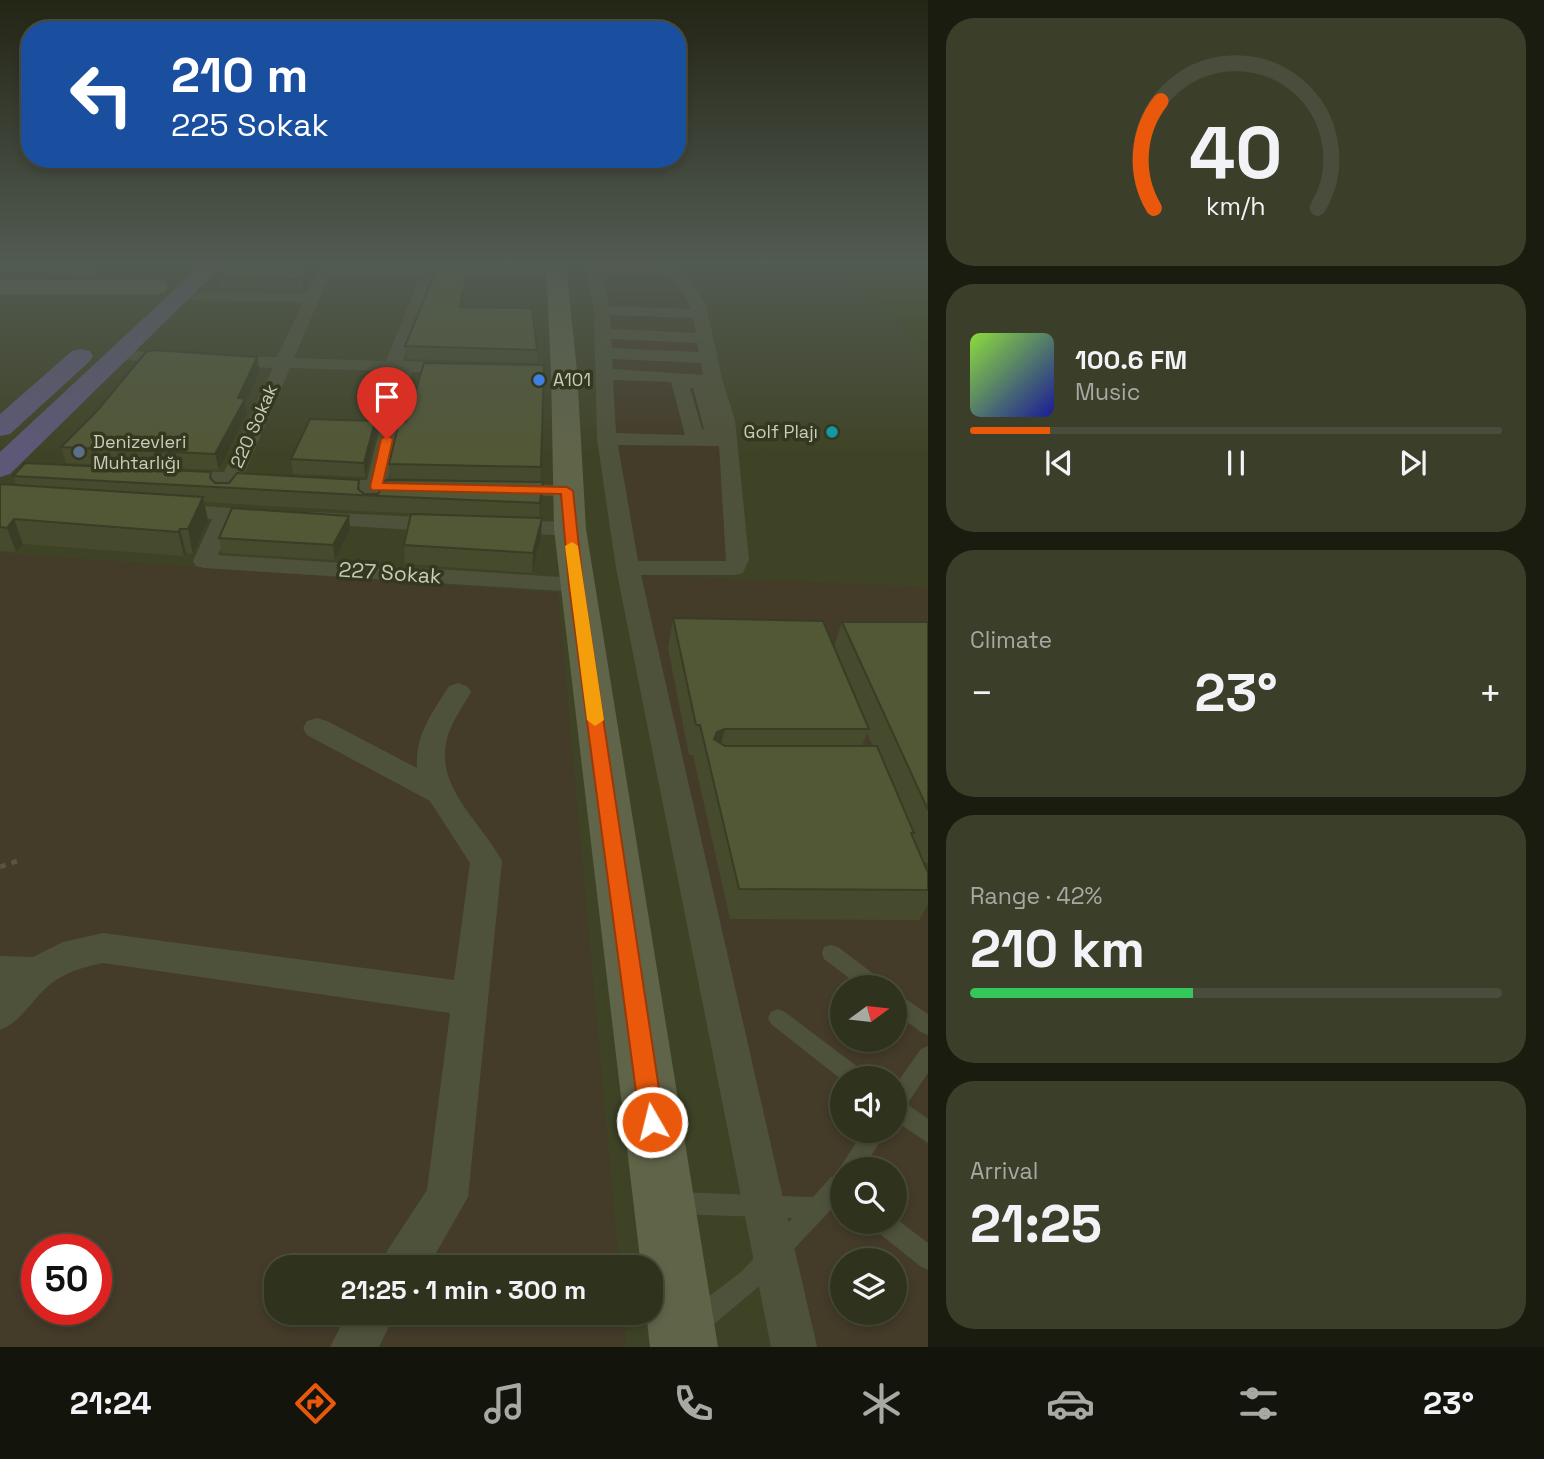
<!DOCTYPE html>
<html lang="en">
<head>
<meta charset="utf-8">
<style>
	:root { --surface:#2f321c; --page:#3b3e29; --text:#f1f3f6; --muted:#a7aaa3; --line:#4a4d3b; --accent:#ea580c }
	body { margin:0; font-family:"Space Grotesk",sans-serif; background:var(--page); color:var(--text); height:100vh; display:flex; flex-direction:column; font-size:26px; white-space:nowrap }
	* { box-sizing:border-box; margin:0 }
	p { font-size:23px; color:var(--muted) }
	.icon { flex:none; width:38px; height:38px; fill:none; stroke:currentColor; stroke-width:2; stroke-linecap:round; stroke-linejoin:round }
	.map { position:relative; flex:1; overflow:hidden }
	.panel { display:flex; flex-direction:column; gap:18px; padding:18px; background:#1a1c0f; width:616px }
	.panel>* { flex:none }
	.top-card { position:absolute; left:21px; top:21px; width:665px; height:147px; border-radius:28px; box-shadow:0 4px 10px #0003,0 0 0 2px var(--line); background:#1a4fa0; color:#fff; overflow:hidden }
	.needle { width:46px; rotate:75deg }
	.controls { position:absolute; left:830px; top:975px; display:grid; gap:14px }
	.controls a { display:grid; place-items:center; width:77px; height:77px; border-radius:50%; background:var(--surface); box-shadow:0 4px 10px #0003,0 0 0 2px var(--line); font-size:35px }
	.speed { position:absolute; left:21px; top:1234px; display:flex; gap:14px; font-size:35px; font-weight:700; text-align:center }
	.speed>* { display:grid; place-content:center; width:91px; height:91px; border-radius:50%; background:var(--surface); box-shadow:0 4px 10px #0003,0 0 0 2px var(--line); line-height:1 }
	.speed .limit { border:10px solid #d22; background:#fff; color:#111 }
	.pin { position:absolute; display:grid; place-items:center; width:60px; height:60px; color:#fff; margin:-72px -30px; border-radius:50% 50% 50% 0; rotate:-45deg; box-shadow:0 0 7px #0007 }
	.pin .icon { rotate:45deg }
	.me { position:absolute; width:77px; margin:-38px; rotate:352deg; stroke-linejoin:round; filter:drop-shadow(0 0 5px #0008) }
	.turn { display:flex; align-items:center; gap:24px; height:147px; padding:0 35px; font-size:32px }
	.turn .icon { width:91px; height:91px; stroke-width:2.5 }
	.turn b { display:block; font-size:49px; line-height:60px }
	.big { font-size:52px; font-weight:700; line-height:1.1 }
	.panel .card { flex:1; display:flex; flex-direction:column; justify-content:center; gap:10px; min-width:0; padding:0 24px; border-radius:28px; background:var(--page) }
	.panel .dial { align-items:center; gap:0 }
	.dial svg { height:182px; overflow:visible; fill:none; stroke:var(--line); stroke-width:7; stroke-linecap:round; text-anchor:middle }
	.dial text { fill:var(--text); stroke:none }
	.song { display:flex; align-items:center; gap:21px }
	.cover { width:84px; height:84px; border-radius:10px; background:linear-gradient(135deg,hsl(90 70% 55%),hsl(240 70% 35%)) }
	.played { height:7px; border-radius:4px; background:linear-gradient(90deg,var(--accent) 15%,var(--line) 15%) }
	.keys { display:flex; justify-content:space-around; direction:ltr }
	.heat { display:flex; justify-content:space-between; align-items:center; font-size:38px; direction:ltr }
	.charge { height:10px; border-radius:5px; background:linear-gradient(90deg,#34c759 42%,var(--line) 0) }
	.trip { position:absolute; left:264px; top:1255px; width:399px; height:70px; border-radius:28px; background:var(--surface); box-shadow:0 4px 10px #0003,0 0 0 2px var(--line); font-weight:700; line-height:70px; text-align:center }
	.tabs { display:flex; height:112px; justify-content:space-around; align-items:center; background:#13140b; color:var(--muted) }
	.tabs .icon { width:49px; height:49px }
	.tabs .active { color:var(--accent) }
	.tabs b { font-size:32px; color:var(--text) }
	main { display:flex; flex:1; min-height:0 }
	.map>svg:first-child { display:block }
	.green { fill:#443b29; fill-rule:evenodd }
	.water { fill:#3c4219 }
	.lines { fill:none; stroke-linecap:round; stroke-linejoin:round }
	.path { stroke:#5b5242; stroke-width:5; stroke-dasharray:6 6; stroke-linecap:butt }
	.lane { fill:#4f523b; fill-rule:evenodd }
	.street { fill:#4f523b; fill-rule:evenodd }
	.secondary { fill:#606549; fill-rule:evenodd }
	.highway { fill:#5d5878; fill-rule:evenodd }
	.wall { fill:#474b2e; fill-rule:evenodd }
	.shaded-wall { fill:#393d26 }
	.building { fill:#525736; stroke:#393d26; stroke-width:2 }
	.route { fill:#ea580c; stroke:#983908; stroke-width:2 }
	.slow { fill:#f59e0b }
	.shop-dot { fill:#3f7fe0; stroke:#34381f; stroke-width:2.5 }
	.culture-dot { fill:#0f9aa8; stroke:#34381f; stroke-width:2.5 }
	.service-dot { fill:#5c6f8a; stroke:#34381f; stroke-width:2.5 }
	.labels { text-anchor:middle; stroke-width:7; stroke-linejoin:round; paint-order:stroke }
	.far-poi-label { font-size:18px; fill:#c9ccb8; stroke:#34381f; text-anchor:start }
	.far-street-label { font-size:18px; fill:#c9ccb8; stroke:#34381f }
	.street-label { font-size:21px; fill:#c9ccb8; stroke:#34381f }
</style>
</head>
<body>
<main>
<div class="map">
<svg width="928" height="1347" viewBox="0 0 928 1347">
	<rect width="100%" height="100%" fill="#3f4326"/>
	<path class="green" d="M 597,264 L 659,264 L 694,305 L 722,420 L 732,566 L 634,559 L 615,457 Z
		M 0,553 L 558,593 L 619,1267 L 276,1267 L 276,1312 L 623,1313 L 626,1347 L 0,1347 ZM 37,1250 L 96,1250 L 96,1309 L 37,1309 Z
		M 642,575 L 928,587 L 928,1347 L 819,1347 L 782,1223 ZM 842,987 L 894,987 L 894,1040 L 842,1040 ZM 842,1078 L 894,1078 L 894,1130 L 842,1130 ZM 842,1169 L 894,1169 L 894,1222 L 842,1222 ZM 842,1260 L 894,1260 L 894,1312 L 842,1312 Z"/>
	<path class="water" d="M 840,264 L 928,264 L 928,357 Z"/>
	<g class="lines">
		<path class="path" d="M 0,867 L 17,861"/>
		<path class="lane" d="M 831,945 L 838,947 L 883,981 L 885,987 L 861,987 L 824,959 L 822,953 L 824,947 Z
			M 894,991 L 928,1014 L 928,1035 L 921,1032 L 894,1012 Z
			M 778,1009 L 785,1012 L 863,1071 L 866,1078 L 842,1080 L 771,1024 L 768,1018 L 771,1012 Z
			M 928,1046 L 928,1073 L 907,1104 L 928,1119 L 928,1143 L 894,1120 L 894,1087 L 921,1049 Z
			M 864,1130 L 887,1130 L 863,1169 L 842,1169 L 842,1198 L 757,1288 L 708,1329 L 699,1332 L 690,1329 L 687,1320 L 690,1311 L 741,1272 L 792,1218 L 676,1214 L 668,1211 L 665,1203 L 668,1195 L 676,1192 L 813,1197 L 831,1177 L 842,1175 L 839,1169 Z
			M 894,1217 L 928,1243 L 928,1270 L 920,1266 L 875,1230 L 872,1222 L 894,1222 Z"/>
		<path class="street" d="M 321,264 L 335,264 L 332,270 L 425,268 L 427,264 L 441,264 L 439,268 L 557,269 L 564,273 L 557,277 L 435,276 L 403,361 L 456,363 L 465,368 L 456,373 L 412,372 L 388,480 L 425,484 L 428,488 L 425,492 L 385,493 L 379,507 L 365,507 L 361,503 L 364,492 L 317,488 L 314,484 L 317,480 L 367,480 L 394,372 L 388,371 L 290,368 L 244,474 L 275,477 L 278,481 L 275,485 L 238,486 L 232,496 L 218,496 L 215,492 L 218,484 L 170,480 L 167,476 L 170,472 L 177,470 L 224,472 L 273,368 L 225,366 L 217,361 L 225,356 L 277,357 L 303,302 L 183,300 L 178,298 L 175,295 L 178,292 L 307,293 ZM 420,277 L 386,361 L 294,358 L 328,279 Z
			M 585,264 L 599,264 L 609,306 L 691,309 L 683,292 L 654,264 L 669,264 L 694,287 L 706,305 L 722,379 L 735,420 L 749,559 L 743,573 L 735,575 L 641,575 L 817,1347 L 771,1347 L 616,568 L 597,439 L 594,310 ZM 610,315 L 693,318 L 696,333 L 611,329 ZM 611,339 L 697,343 L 699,352 L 612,348 ZM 612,359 L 701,363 L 703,375 L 613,369 ZM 613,380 L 671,382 L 685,435 L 616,433 ZM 690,388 L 693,388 L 704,429 L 702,429 ZM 618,445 L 719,446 L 726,561 L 638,561 Z
			M 118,350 L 176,354 L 184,359 L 176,364 L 112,359 L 110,355 Z
			M 509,484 L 567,485 L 574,487 L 577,491 L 574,495 L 567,497 L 502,494 L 499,490 L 502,486 Z
			M 173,504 L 272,511 L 275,516 L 272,521 L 233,520 L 218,555 L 576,578 L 584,580 L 588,585 L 584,590 L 576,592 L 204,568 L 196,566 L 193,561 L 212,519 L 165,515 L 162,510 L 165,505 Z
			M 312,512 L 445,518 L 453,520 L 456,525 L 453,530 L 445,532 L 304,523 L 301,518 L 304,513 Z
			M 505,520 L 570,522 L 578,524 L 581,529 L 578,534 L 570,536 L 497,532 L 494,527 L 497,522 Z
			M 458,683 L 467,686 L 471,692 C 463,706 453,720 448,735 C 432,786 481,821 502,861 L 468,1197 L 428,1267 L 381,1267 L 387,1251 L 427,1190 L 450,1013 L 103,963 C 84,967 68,971 52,983 C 33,997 23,1021 0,1030 L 0,956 L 33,957 L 63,942 L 103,933 L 454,980 L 470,863 L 430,801 L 307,735 L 303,728 L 307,721 L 317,718 L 327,721 L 417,768 C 415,735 432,713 449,686 Z
			M 348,1312 L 396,1312 L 379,1347 L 330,1347 Z"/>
		<path class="secondary" d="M 546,264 L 566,264 L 577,371 L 586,529 L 718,1347 L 650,1347 L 646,1312 L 651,1312 L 651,1267 L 641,1267 L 554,529 L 551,371 Z
			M 0,280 L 157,280 L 165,282 L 168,287 L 165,292 L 157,294 L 0,294 Z"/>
		<path class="highway" d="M 202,264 L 224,264 L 10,474 L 0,477 L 0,452 Z
			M 81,349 L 90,351 L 93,356 L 90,361 L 10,434 L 0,436 L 0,414 L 72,351 Z"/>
	</g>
	<path class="wall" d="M 0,264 L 113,264 L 97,277 L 0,269 Z
		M 231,264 L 318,264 L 303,290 L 221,288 L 219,277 Z
		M 443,264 L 470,264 L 470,266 L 443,265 Z
		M 486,264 L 509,264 L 508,266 L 486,266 Z
		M 468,279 L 462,307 L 537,350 L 537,363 L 406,359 L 405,346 Z
		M 260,372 L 245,403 L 247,414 L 219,470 L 66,463 L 61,447 Z
		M 375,421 L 376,435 L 365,477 L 293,474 L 291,459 Z
		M 389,464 L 541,467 L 540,482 L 543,482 L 539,518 L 541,538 L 532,573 L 405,564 L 404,545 L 529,518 L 360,511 L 204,502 L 208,521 L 193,554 L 186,553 L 184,556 L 23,544 L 16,552 L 0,551 L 0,485 L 16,485 L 13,476 L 211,472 L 213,481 L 215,483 L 359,480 L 360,491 L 364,494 L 378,494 L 533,482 L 390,478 Z
		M 349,516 L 350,530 L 335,560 L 222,553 L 219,538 Z
		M 673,618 L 834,647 L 842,622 L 928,622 L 928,863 L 924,863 L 928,873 L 928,904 L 919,920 L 730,919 L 693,755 L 689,755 L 668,648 ZM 867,733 L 873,746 L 862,746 Z"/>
	<path class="shaded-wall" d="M 93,264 L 113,264 L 97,277 Z
		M 310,264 L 318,264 L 303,290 L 302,279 Z
		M 468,267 L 468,279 L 460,319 L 460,307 Z
		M 257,357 L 260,372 L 245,403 L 247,414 L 219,470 L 215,454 L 238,398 Z
		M 375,421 L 376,435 L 365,477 L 364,463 Z
		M 543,482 L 542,497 L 539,518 L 540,503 Z
		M 203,497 L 208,521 L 193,554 L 188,529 Z
		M 349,516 L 350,530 L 335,560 L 333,545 Z
		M 542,518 L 541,538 L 532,573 L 533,553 Z
		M 14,519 L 23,544 L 16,552 L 7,528 Z
		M 180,529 L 186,553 L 184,556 L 178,532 Z
		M 725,729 L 717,759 L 714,739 L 717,732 Z"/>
	<path class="building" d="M 231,264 L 310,264 L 302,279 L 219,277 Z
		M 437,267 L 468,267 L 460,307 L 532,308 L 537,350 L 405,346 Z
		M 154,350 L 257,357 L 238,398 L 245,399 L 215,454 L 61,447 L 97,411 L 146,352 Z
		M 424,363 L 544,365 L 541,467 L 389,464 L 399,422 L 406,422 Z
		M 310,419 L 375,421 L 364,463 L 291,459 Z
		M 25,463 L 211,472 L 210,478 L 215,483 L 229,483 L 237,473 L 359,480 L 358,489 L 364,494 L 378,494 L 386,480 L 543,482 L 540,503 L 359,495 L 13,476 Z
		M 0,484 L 203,497 L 188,529 L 180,529 L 178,532 L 14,519 L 7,528 L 0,527 Z
		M 232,508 L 349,516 L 333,545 L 219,538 Z
		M 411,514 L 542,518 L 533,553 L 404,545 Z
		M 673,618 L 823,621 L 869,729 L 725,729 L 717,732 L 714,739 L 725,746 L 877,746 L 914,833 L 911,833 L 928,873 L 928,890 L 739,889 L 700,725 L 696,725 Z
		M 842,622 L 928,622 L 928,810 Z"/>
	<linearGradient id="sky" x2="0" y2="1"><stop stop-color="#232515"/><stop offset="0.58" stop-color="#525b52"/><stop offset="1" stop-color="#525b52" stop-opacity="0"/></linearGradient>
	<rect width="928" height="453" fill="url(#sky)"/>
	<path class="route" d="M 387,435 L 393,439 L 383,483 L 567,487 L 573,491 L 583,585 L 664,1122 L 661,1130 L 652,1134 L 644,1130 L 640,1122 L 569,585 L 561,494 L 372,490 L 370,487 L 381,439 Z"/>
	<path class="slow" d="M 572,542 L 578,546 L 604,720 L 595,726 L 587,720 L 565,546 Z"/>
	<circle class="shop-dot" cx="539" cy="380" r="7"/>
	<circle class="culture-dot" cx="832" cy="432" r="7"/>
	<circle class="service-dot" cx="79" cy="452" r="7"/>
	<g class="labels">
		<g class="far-poi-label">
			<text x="553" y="386">A101</text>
			<text x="818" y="438" text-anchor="end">Golf Plajı</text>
			<text x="93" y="448">Denizevleri<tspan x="93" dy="21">Muhtarlığı</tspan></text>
		</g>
		<g class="far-street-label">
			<text transform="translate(254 426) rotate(-66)" y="6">220 Sokak</text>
		</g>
		<g class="street-label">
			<text transform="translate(390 573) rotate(4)" y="7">227 Sokak</text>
		</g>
	</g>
</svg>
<div class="controls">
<a><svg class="needle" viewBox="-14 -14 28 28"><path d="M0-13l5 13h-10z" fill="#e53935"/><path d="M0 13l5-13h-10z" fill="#a7aaa3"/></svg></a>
<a><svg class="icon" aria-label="sound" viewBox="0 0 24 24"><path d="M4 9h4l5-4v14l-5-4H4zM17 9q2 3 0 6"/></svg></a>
<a><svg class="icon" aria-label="search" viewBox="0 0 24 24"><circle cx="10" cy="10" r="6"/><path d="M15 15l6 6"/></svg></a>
<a><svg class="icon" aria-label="layers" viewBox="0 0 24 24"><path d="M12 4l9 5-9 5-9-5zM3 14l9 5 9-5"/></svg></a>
</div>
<div class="speed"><div class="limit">50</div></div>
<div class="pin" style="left:387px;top:439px;background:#d93025"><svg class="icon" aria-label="arrive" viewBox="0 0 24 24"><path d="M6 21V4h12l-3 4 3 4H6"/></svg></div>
<svg class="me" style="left:652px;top:1122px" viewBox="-20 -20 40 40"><circle r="17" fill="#ea580c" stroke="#fff" stroke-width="3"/><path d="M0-11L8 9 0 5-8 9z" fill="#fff"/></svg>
<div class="trip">21:25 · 1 min · 300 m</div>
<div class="top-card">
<div class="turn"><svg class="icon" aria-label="left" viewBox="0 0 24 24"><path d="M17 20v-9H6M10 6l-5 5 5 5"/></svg><div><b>210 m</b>225 Sokak</div></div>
</div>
</div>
<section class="panel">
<div class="card dial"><svg viewBox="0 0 100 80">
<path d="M14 69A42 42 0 1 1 86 69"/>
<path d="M14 69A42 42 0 0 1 17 22" stroke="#ea580c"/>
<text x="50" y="56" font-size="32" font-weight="700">40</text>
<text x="50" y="72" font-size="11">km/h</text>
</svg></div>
<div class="card">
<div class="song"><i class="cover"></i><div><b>100.6 FM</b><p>Music</p></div></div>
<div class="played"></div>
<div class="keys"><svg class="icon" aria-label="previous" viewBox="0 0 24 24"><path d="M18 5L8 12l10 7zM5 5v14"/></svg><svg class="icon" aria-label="pause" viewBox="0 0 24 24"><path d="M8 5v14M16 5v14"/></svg><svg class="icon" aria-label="next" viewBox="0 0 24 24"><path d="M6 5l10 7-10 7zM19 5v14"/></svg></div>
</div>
<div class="card"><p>Climate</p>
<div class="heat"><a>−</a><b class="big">23°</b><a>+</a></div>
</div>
<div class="card"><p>Range · 42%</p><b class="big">210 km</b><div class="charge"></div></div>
<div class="card"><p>Arrival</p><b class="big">21:25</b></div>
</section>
</main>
<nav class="tabs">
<b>21:24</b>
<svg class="icon active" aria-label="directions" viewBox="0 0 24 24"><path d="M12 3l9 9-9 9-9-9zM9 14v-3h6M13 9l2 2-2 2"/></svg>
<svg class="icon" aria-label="music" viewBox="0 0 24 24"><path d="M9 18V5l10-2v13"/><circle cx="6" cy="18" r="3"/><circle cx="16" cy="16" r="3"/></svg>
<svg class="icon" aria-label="phone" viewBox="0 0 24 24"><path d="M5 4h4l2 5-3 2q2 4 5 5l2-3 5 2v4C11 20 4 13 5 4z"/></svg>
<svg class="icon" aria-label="climate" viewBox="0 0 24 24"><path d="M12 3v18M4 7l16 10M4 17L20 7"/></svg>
<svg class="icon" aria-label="car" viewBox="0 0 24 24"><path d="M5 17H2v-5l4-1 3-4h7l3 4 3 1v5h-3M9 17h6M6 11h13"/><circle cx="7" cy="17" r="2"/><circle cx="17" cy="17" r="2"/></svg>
<svg class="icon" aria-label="filters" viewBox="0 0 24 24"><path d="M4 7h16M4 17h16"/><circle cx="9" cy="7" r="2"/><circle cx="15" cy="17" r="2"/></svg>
<b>23°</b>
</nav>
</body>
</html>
